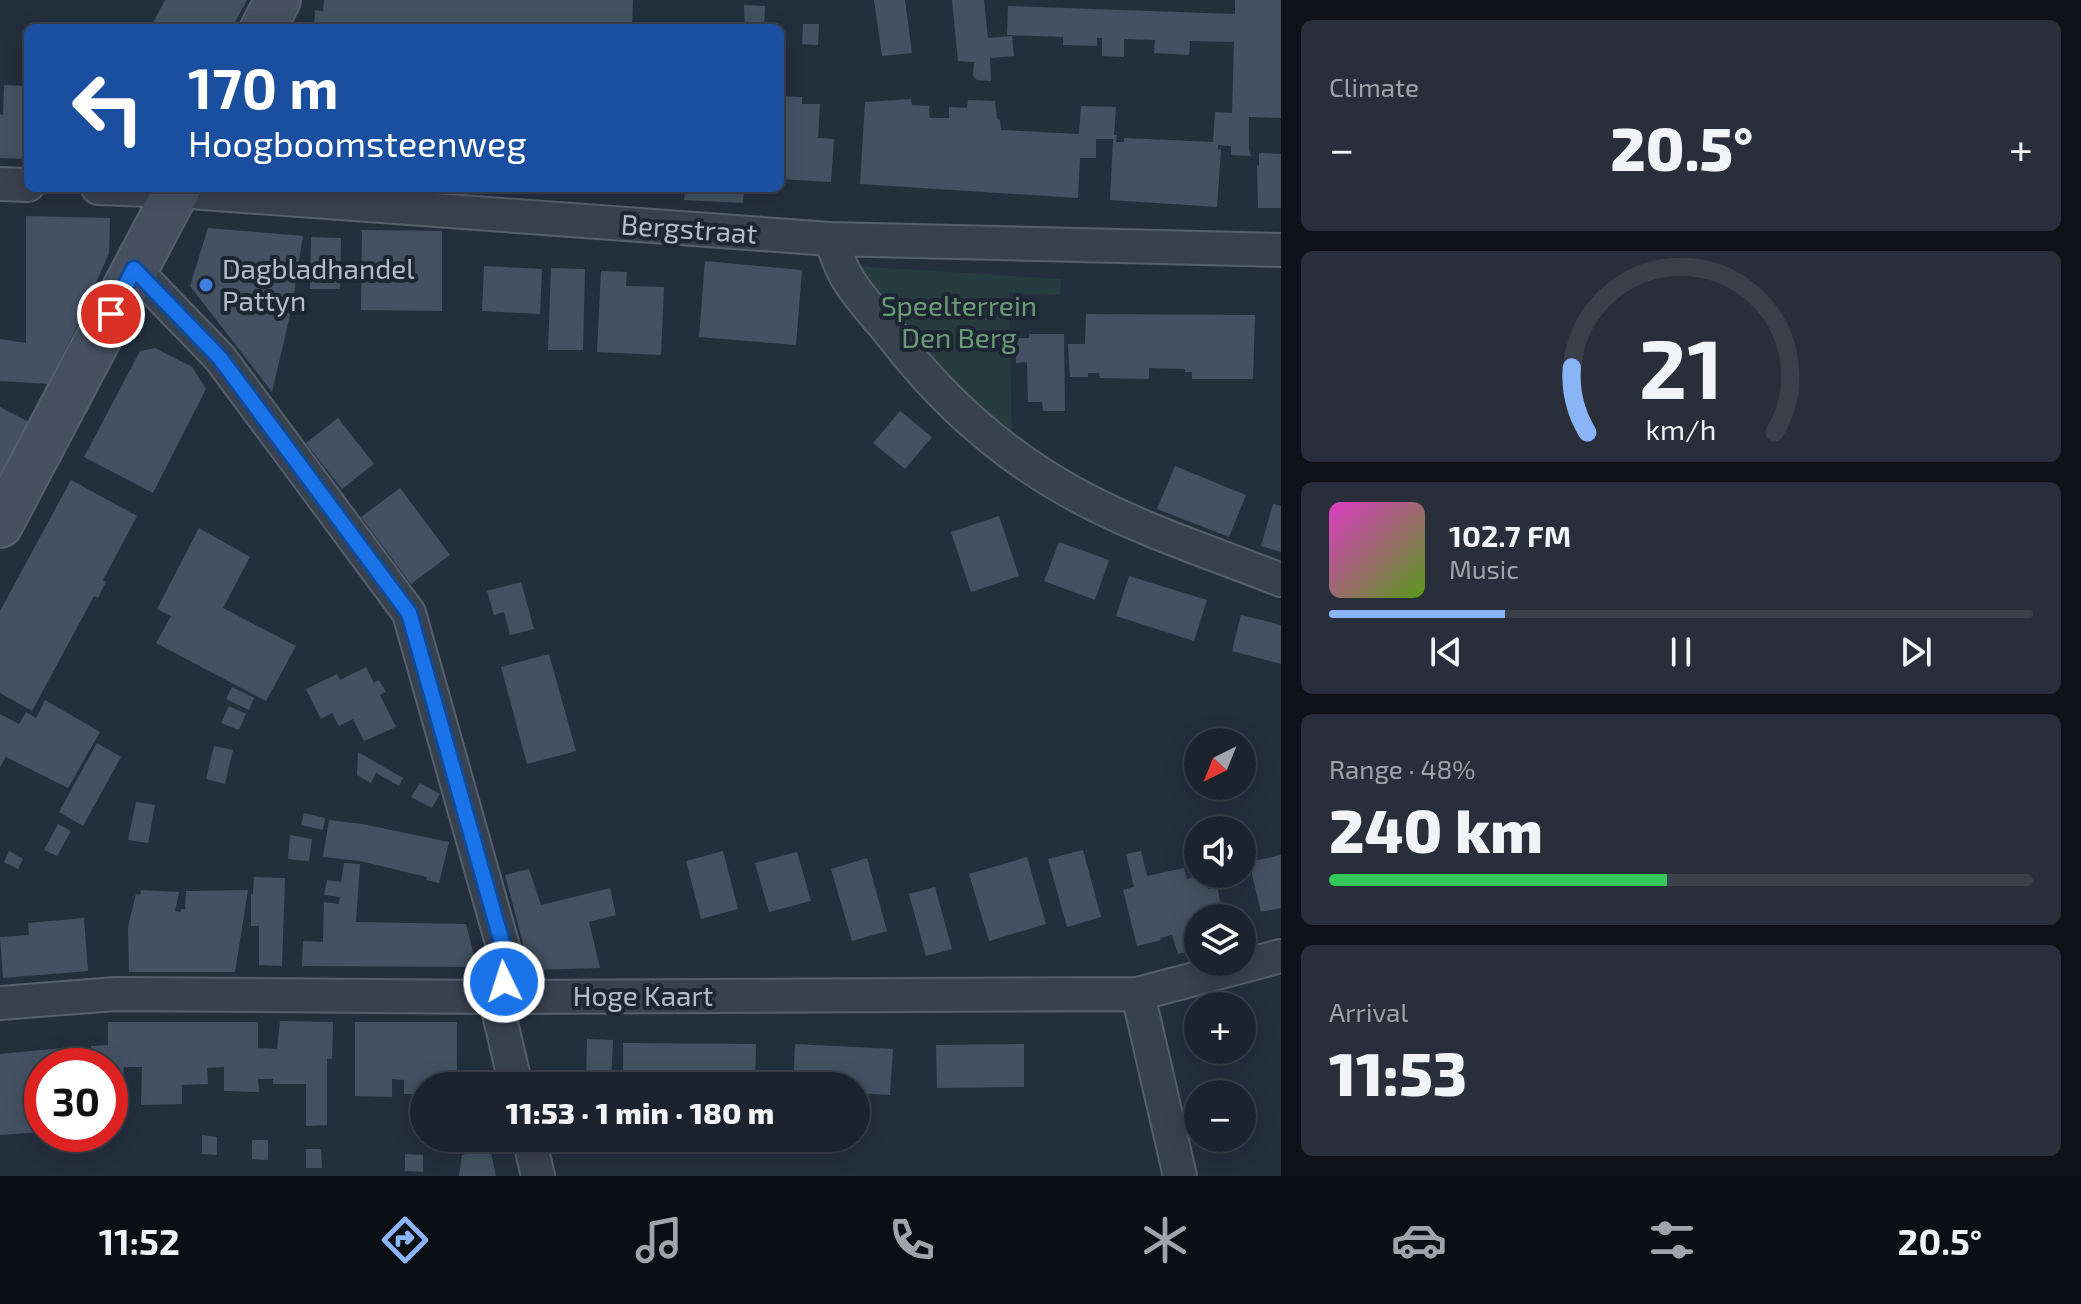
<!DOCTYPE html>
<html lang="en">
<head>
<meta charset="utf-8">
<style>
	:root { --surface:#1b232e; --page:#282f3a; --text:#f1f3f6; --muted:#a0a4aa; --line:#39404a; --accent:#8ab4f8 }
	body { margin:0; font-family:"Exo 2",sans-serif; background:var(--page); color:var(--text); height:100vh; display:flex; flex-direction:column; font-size:30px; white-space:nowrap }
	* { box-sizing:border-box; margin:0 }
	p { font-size:26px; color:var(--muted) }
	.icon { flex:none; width:44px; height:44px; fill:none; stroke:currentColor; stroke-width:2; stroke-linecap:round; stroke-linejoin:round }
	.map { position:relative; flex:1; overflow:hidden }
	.side { display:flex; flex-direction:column; gap:20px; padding:20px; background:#0f1319; width:800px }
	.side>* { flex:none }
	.banner { position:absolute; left:24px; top:24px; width:760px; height:168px; border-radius:12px; box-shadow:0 4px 20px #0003,0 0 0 2px var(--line); background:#1a4fa0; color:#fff; overflow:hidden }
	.needle { width:52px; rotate:223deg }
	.controls { position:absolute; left:1184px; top:728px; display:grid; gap:16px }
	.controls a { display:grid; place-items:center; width:72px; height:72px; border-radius:50%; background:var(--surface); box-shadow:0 4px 20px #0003,0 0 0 2px var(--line); font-size:40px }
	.speed { position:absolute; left:24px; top:1048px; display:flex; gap:16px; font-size:40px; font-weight:700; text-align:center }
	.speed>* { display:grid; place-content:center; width:104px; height:104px; border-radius:50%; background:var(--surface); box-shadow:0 4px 20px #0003,0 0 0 2px var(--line); line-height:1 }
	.speed .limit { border:12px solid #d22; background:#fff; color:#111 }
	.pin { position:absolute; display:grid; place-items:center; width:68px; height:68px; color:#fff; margin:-34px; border:4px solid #fff; border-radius:50%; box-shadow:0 2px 8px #0007 }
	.me { position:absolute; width:88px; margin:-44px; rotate:356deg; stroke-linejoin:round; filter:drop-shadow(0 0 6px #0008) }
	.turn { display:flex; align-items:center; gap:28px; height:168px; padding:0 32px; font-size:36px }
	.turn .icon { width:104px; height:104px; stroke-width:2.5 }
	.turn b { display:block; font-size:56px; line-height:68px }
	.big { font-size:60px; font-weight:800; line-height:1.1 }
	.side .card { flex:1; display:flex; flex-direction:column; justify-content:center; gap:12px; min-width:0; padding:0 28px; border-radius:12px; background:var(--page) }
	.side .dial { align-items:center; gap:0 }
	.dial svg { height:208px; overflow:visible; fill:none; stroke:var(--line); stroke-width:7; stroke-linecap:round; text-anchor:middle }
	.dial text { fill:var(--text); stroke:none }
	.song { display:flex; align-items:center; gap:24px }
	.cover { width:96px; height:96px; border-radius:12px; background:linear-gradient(135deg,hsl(310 70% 55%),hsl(90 70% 35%)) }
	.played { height:8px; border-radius:4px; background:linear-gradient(90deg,var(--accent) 25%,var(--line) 25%) }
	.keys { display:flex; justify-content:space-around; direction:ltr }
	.heat { display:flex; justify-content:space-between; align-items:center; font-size:44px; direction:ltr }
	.charge { height:12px; border-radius:6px; background:linear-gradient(90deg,#34c759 48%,var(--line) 0) }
	.trip { position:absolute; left:410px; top:1072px; width:460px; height:80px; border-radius:40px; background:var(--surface); box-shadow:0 4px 20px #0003,0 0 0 2px var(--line); font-weight:800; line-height:80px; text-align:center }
	.tabs { display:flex; height:128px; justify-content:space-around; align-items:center; background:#0b0e12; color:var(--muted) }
	.tabs .icon { width:56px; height:56px }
	.tabs .current { color:var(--accent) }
	.tabs b { font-size:36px; color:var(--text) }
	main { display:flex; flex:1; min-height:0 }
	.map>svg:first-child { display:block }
	.green { fill:#263c3f }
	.building { fill:#455162 }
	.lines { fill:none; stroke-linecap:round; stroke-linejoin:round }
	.street-casing { stroke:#565f6c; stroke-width:36 }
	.secondary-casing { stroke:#565f6c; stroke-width:48 }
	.street { stroke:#38414e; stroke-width:32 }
	.secondary { stroke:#465061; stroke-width:44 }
	.route-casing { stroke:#114b97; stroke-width:20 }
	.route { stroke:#1a73e8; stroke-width:14 }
	.shop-dot { fill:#3f7fe0; stroke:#1d2633; stroke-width:3 }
	.labels { text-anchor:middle; stroke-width:8; stroke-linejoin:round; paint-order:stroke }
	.street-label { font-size:28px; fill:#b4bcc9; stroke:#1d2633 }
	.poi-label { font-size:28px; fill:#b4bcc9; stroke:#1d2633; text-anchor:start }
	.park-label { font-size:28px; fill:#6b9a76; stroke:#1d2633 }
</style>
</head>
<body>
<main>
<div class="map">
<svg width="1281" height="1176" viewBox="0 0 1281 1176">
	<rect width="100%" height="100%" fill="#242f3e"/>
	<path class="green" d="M 856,266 L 1061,279 L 1060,295 L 1009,293 L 1012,441 L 926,360 Z"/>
	<path class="building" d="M 165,0 L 247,0 L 232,28 L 150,28 Z
		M 324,0 L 633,0 L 632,28 L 314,28 L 315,10 L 323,11 Z
		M 874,0 L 905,0 L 912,53 L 882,56 Z
		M 952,0 L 984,0 L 988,38 L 1012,36 L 1014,56 L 990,58 L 991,81 L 977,80 L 973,76 L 974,62 L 958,61 Z
		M 1235,0 L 1281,0 L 1281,118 L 1249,117 L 1249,149 L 1251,156 L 1231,155 L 1231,146 L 1218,145 L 1218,149 L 1221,150 L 1217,207 L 1110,200 L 1113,139 L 1096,139 L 1096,158 L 1080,158 L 1078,198 L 860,184 L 865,102 L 911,99 L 912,105 L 929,106 L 930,118 L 949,118 L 949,107 L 967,108 L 968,100 L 995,101 L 997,119 L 1000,120 L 1001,130 L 1079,134 L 1081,106 L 1116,107 L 1114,135 L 1117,135 L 1116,142 L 1124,142 L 1124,138 L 1213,142 L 1215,112 L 1232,113 L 1234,42 L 1190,41 L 1189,55 L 1154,53 L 1155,40 L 1124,39 L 1124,57 L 1102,56 L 1102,38 L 1097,38 L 1097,46 L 1063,45 L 1063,37 L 1007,35 L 1008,6 L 1235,14 Z
		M 744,5 L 765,6 L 764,28 L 745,28 Z
		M 803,24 L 819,24 L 818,45 L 802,44 Z
		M 4,85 L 28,86 L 28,159 L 0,158 L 0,114 L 3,115 Z
		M 780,96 L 802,97 L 802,104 L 820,104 L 818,138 L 834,139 L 831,182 L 780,179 Z
		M 1259,153 L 1281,154 L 1281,208 L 1258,208 L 1257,165 L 1259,166 Z
		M 685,188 L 744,188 L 743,203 L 684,200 Z
		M 26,216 L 110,218 L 109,253 L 78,324 L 48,384 L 0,381 L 0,339 L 26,343 Z
		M 208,228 L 303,236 L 291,311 L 272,392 L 190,286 Z
		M 362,230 L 442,231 L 442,311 L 361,310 Z
		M 311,237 L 341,238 L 340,289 L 310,289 Z
		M 705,261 L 802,270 L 796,345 L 699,337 Z
		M 484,266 L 542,269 L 540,314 L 482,311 Z
		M 551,268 L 585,269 L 583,350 L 548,350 Z
		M 601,271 L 627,272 L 626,286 L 664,287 L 661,355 L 597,352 Z
		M 1086,314 L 1255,315 L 1253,379 L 1192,379 L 1192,372 L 1185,372 L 1185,369 L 1149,368 L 1149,379 L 1100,378 L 1099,373 L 1088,373 L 1088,377 L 1070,377 L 1068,344 L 1085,344 Z
		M 1029,334 L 1064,334 L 1065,411 L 1043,411 L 1042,402 L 1028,402 L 1027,362 L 1016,363 L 1016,338 L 1029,338 Z
		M 155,348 L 192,367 L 206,389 L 153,493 L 84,457 L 140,351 Z
		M 0,407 L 29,422 L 0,477 Z
		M 900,411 L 932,437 L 905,469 L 873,443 Z
		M 338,418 L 374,464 L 342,489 L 306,443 Z
		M 1175,466 L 1246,495 L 1229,537 L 1157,509 Z
		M 71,480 L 137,516 L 103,580 L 106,582 L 98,598 L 94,596 L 32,711 L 0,693 L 0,611 Z
		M 400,488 L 450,555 L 411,584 L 361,517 Z
		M 1273,504 L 1281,506 L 1281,552 L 1261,546 Z
		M 999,516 L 1019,576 L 971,592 L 951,532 Z
		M 199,528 L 250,557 L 223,608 L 296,646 L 266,701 L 156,643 L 171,616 L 157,609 Z
		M 1059,542 L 1109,560 L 1095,600 L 1044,581 Z
		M 1129,576 L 1207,600 L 1194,641 L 1116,616 Z
		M 521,582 L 534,629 L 510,635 L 504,612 L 494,615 L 487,591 Z
		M 1241,615 L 1281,625 L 1281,664 L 1232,651 Z
		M 549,654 L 576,751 L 527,764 L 501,667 Z
		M 366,667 L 374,683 L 379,680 L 386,692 L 380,695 L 396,727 L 364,741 L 353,719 L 339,726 L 332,713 L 321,719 L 306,689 L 337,674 L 340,680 Z
		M 232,687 L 254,698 L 249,710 L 226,699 Z
		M 45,700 L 100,732 L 68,788 L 6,757 L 0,767 L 0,714 L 19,724 L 26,712 L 36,718 Z
		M 229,706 L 246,714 L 239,730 L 221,723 Z
		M 97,743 L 121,757 L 83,826 L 59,812 Z
		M 214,746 L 233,750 L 225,784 L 206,779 Z
		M 358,752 L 403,778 L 399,786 L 376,773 L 371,783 L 357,775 Z
		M 420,783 L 440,794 L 432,808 L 411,797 Z
		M 1209,786 L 1236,786 L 1237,792 L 1210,796 Z
		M 136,802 L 155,805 L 148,843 L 128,840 Z
		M 304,813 L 325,818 L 323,830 L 301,825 Z
		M 329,820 L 362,824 L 449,842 L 439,883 L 426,880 L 427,877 L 360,861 L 323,857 Z
		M 58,824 L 71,831 L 57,856 L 44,850 Z
		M 290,835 L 312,839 L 309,861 L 288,859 Z
		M 1083,850 L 1101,917 L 1067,927 L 1048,859 Z
		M 9,851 L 23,859 L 18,869 L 4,862 Z
		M 723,851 L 738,909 L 701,919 L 686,861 Z
		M 1141,851 L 1147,876 L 1184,868 L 1187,879 L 1205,874 L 1208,889 L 1217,887 L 1224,918 L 1198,918 L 1198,950 L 1178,954 L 1172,935 L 1160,938 L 1161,940 L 1137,946 L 1123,890 L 1134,887 L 1126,854 Z
		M 797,852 L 811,901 L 769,912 L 755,863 Z
		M 1281,855 L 1281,908 L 1261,912 L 1249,862 Z
		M 1027,857 L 1046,924 L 989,941 L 969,874 Z
		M 867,858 L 887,931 L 852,941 L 831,869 Z
		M 344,863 L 360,864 L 356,922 L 466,924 L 477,967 L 302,966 L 303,941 L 323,942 L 324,902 L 339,904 L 340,897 L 324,895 L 327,880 L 341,882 Z
		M 529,869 L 541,905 L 610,888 L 616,915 L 589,922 L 600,968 L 530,970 L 505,875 Z
		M 254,877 L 285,878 L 282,966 L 259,965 L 259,926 L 251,926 L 251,894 L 253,894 Z
		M 935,887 L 952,949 L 926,956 L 909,894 Z
		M 141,890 L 179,892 L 175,911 L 181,912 L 181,909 L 185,909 L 186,891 L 248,890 L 235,972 L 129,972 L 128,927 L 136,894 L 140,895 Z
		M 84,918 L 88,971 L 3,978 L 0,937 L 29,935 L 28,923 Z
		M 280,1021 L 333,1022 L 332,1059 L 327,1059 L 327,1125 L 306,1126 L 306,1084 L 273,1084 L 273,1079 L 258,1079 L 259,1092 L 224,1091 L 224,1067 L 207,1068 L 208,1084 L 182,1085 L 182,1104 L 141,1105 L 142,1067 L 124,1067 L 123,1077 L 110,1077 L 110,1066 L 42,1066 L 42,1132 L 0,1135 L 0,1054 L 72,1047 L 74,1057 L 92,1056 L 91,1046 L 108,1045 L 108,1022 L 258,1022 L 258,1048 L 277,1049 Z
		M 355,1022 L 457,1022 L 457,1086 L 424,1086 L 424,1094 L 404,1094 L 404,1080 L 392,1079 L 392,1097 L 355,1096 Z
		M 587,1039 L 613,1040 L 611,1086 L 586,1086 Z
		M 623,1043 L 756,1044 L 755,1086 L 623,1086 Z
		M 795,1044 L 893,1049 L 890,1095 L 856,1093 L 856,1086 L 793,1086 Z
		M 1024,1044 L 1024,1087 L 937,1088 L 936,1045 Z
		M 202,1135 L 217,1137 L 217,1155 L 202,1154 Z
		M 466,1138 L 487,1138 L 488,1153 L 491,1153 L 496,1176 L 459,1176 L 462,1155 L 466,1154 Z
		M 252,1140 L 268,1140 L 268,1160 L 252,1159 Z
		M 306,1149 L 321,1149 L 322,1168 L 306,1168 Z
		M 405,1154 L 423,1155 L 423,1172 L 405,1171 Z"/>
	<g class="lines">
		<g class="street-casing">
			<path id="street" d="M 0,184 L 28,185
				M 98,188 L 176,191 L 830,239 L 1281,250
				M 830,239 C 835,250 839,262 844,272 C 855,294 877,316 892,335 C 944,403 1009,460 1084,499 C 1147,532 1215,554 1281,580
				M 134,269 L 220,358 L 409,613 L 506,957 L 504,982 L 495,997 L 516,1086
				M 1138,994 L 1180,1176
				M 0,1003 L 116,994 L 495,997 L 1138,994 L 1281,956
				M 529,1138 L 538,1176"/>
		</g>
		<g class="secondary-casing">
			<path id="secondary" d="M 263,28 L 278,0
				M 0,525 L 178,188"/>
		</g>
		<use href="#street" class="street"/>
		<use href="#secondary" class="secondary"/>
	</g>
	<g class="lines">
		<g class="route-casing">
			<path id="route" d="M 111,314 L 134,269 L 220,358 L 409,613 L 506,957 L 504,982"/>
		</g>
		<use href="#route" class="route"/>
	</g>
	<circle class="shop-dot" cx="206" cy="285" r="8"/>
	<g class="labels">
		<g class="street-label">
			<text transform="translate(689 229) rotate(4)" y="10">Bergstraat</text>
			<text x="643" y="1006">Hoge Kaart</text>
		</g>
		<g class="poi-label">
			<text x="222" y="279">Dagbladhandel<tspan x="222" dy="32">Pattyn</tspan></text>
		</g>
		<g class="park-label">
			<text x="959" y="316">Speelterrein<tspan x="959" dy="32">Den Berg</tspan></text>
		</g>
	</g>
</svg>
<div class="controls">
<a><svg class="needle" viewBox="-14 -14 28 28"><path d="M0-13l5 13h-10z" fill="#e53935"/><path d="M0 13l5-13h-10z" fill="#a0a4aa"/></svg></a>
<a><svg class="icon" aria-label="sound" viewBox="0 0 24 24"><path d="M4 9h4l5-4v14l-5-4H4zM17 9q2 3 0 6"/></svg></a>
<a><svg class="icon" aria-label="layers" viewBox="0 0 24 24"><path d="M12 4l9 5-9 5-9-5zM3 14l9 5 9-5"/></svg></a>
<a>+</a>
<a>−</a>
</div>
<div class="speed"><div class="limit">30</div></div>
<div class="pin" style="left:111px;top:314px;background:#d93025"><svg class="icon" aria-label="arrive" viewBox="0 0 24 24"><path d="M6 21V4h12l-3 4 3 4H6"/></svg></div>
<svg class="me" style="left:504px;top:982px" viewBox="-20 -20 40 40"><circle r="17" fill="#1a73e8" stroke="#fff" stroke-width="3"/><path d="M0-11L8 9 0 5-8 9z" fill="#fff"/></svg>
<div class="trip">11:53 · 1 min · 180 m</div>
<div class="banner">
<div class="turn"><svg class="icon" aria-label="left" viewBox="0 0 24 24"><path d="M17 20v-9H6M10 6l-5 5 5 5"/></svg><div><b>170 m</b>Hoogboomsteenweg</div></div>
</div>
</div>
<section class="side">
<div class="card"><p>Climate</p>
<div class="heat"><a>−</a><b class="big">20.5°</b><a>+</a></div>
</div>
<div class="card dial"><svg viewBox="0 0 100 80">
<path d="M14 69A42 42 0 1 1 86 69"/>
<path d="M14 69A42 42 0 0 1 8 44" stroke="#8ab4f8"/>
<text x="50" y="56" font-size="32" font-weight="700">21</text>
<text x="50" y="72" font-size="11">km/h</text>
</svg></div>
<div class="card">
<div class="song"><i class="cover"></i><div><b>102.7 FM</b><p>Music</p></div></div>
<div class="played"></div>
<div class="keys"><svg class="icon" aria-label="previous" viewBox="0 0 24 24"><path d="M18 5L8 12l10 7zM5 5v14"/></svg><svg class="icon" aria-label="pause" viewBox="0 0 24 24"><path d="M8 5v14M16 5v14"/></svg><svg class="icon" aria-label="next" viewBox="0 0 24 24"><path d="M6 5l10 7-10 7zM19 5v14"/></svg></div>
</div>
<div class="card"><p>Range · 48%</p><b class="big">240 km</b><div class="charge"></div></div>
<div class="card"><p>Arrival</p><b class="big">11:53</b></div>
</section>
</main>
<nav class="tabs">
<b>11:52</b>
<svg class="icon current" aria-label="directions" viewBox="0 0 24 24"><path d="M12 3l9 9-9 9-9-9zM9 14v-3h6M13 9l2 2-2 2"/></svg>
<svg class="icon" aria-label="music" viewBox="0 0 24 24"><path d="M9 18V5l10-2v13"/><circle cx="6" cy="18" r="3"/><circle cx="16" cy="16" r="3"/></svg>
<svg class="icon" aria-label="phone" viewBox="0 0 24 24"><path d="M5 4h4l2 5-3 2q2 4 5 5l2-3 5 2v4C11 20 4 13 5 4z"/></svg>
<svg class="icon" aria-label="climate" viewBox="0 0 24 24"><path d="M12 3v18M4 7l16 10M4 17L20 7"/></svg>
<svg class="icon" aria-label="car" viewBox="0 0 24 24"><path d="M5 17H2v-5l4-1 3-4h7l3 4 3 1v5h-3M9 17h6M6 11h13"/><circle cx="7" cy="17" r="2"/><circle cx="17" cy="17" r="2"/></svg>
<svg class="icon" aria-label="filters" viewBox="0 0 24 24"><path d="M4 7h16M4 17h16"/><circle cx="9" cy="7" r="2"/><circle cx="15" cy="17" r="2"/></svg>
<b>20.5°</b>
</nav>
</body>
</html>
